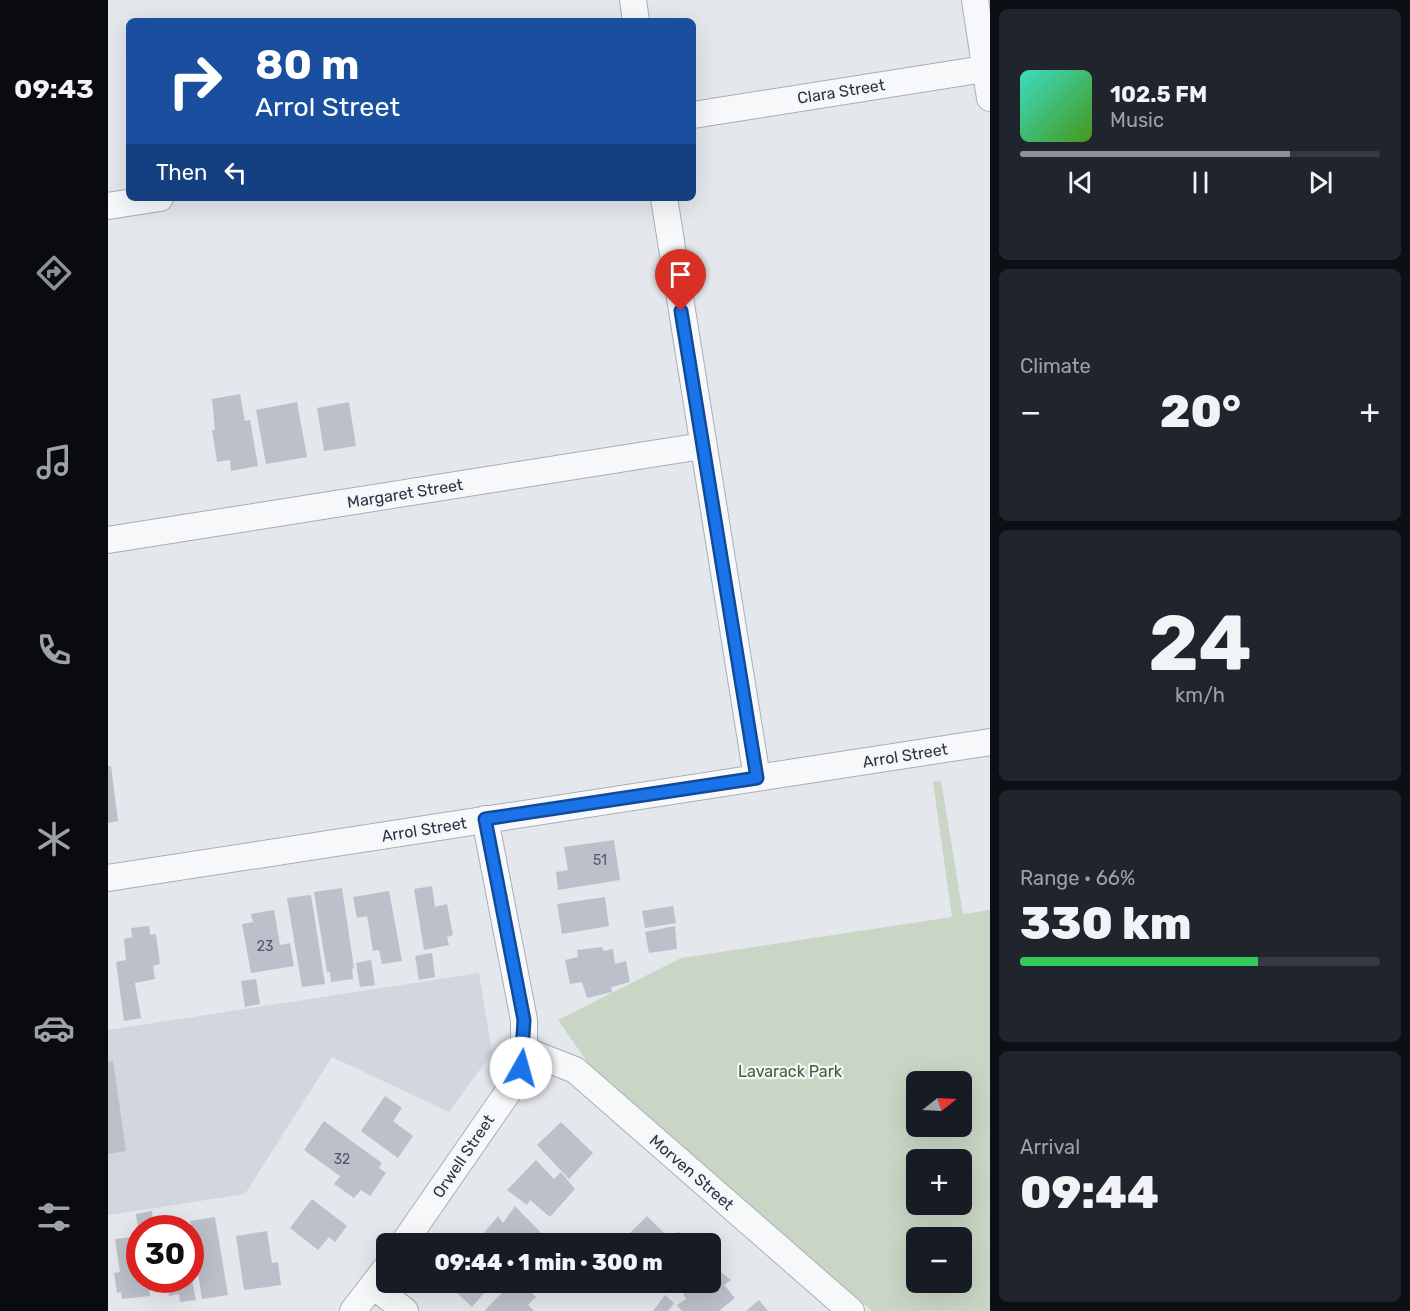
<!DOCTYPE html>
<html lang="en">
<head>
<meta charset="utf-8">
<style>
	:root { --surface:#171b24; --page:#20242c; --text:#f1f3f6; --muted:#9ea1a6; --line:#363941; --accent:#8c9099 }
	body { margin:0; font-family:Rubik,sans-serif; background:var(--page); color:var(--text); height:100vh; display:flex; flex-direction:column; font-size:22px; white-space:nowrap }
	* { box-sizing:border-box; margin:0 }
	p { font-size:20px; color:var(--muted) }
	.icon { flex:none; width:33px; height:33px; fill:none; stroke:currentColor; stroke-width:2; stroke-linecap:round; stroke-linejoin:round }
	.map { position:relative; flex:1; overflow:hidden }
	.side { display:flex; flex-direction:column; gap:9px; padding:9px; background:#0d0f14; width:420px }
	.side>* { flex:none }
	.banner { position:absolute; left:18px; top:18px; width:570px; height:183px; border-radius:9px; box-shadow:0 6px 24px #0002; background:#1a4fa0; color:#fff; overflow:hidden }
	.needle { width:39px; rotate:72deg }
	.fabs { position:absolute; left:798px; top:1071px; display:grid; gap:12px }
	.fabs a { display:grid; place-items:center; width:66px; height:66px; border-radius:9px; background:var(--surface); box-shadow:0 6px 24px #0002; font-size:30px }
	.speed { position:absolute; left:18px; top:1215px; display:flex; gap:12px; font-size:30px; font-weight:700; text-align:center }
	.speed>* { display:grid; place-content:center; width:78px; height:78px; border-radius:50%; background:var(--surface); box-shadow:0 6px 24px #0002; line-height:1 }
	.speed .limit { border:9px solid #d22; background:#fff; color:#111 }
	.pin { position:absolute; display:grid; place-items:center; width:51px; height:51px; color:#fff; margin:-62px -26px; border-radius:50% 50% 50% 0; rotate:-45deg; box-shadow:0 0 6px #0007 }
	.pin .icon { rotate:45deg }
	.me { position:absolute; width:66px; margin:-33px; rotate:7deg; stroke-linejoin:round; filter:drop-shadow(0 0 4px #0008) }
	.turn { display:flex; align-items:center; gap:21px; height:126px; padding:0 30px; font-size:27px }
	.turn .icon { width:78px; height:78px; stroke-width:2.5 }
	.turn b { display:block; font-size:42px; line-height:51px }
	.then { display:flex; align-items:center; height:57px; padding:0 30px; background:#0003; gap:12px; font-size:22px }
	.big { font-size:45px; font-weight:800; line-height:1.1 }
	.side .tile { flex:1; display:flex; flex-direction:column; justify-content:center; gap:9px; min-width:0; padding:0 21px; border-radius:9px; background:var(--page) }
	.side .dial { align-items:center; gap:0 }
	.dial b { font-size:78px; line-height:1 }
	.song { display:flex; align-items:center; gap:18px }
	.cover { width:72px; height:72px; border-radius:9px; background:linear-gradient(135deg,hsl(170 70% 55%),hsl(100 70% 35%)) }
	.played { height:6px; border-radius:3px; background:linear-gradient(90deg,var(--accent) 75%,var(--line) 75%) }
	.keys { display:flex; justify-content:space-around; direction:ltr }
	.heat { display:flex; justify-content:space-between; align-items:center; font-size:33px; direction:ltr }
	.charge { height:9px; border-radius:4px; background:linear-gradient(90deg,#34c759 66%,var(--line) 0) }
	.trip { position:absolute; left:268px; top:1233px; width:345px; height:60px; border-radius:9px; background:var(--surface); box-shadow:0 6px 24px #0002; font-weight:800; line-height:60px; text-align:center }
	main { display:flex; flex:1; min-height:0 }
	.dock { display:flex; flex-direction:column; width:108px; justify-content:space-around; align-items:center; background:#090b0e; color:var(--muted) }
	.dock .icon { width:42px; height:42px }
	.dock .current { color:var(--accent) }
	.dock b { font-size:27px; color:var(--text) }
	.map>svg:first-child { display:block }
	.built { fill:#d2d6de }
	.green { fill:#c9d6c5; fill-rule:evenodd }
	.building { fill:#bbc0ca }
	.lines { fill:none; stroke-linecap:round; stroke-linejoin:round }
	.street-casing { stroke:#a9aeb7; stroke-width:28 }
	.street { stroke:#f7f8fa; stroke-width:26 }
	.route-casing { stroke:#114b97; stroke-width:15 }
	.route { stroke:#1a73e8; stroke-width:10 }
	.labels { text-anchor:middle; stroke-width:4.5; stroke-linejoin:round; paint-order:stroke }
	.number-label { font-size:14px; fill:#4f5766 }
	.street-label { font-size:16px; fill:#2b3445; stroke:#f4f6f9 }
	.park-label { font-size:16px; fill:#3f6138; stroke:#f4f6f9 }
</style>
</head>
<body>
<main>
<nav class="dock">
<b>09:43</b>
<svg class="icon current" aria-label="directions" viewBox="0 0 24 24"><path d="M12 3l9 9-9 9-9-9zM9 14v-3h6M13 9l2 2-2 2"/></svg>
<svg class="icon" aria-label="music" viewBox="0 0 24 24"><path d="M9 18V5l10-2v13"/><circle cx="6" cy="18" r="3"/><circle cx="16" cy="16" r="3"/></svg>
<svg class="icon" aria-label="phone" viewBox="0 0 24 24"><path d="M5 4h4l2 5-3 2q2 4 5 5l2-3 5 2v4C11 20 4 13 5 4z"/></svg>
<svg class="icon" aria-label="climate" viewBox="0 0 24 24"><path d="M12 3v18M4 7l16 10M4 17L20 7"/></svg>
<svg class="icon" aria-label="car" viewBox="0 0 24 24"><path d="M5 17H2v-5l4-1 3-4h7l3 4 3 1v5h-3M9 17h6M6 11h13"/><circle cx="7" cy="17" r="2"/><circle cx="17" cy="17" r="2"/></svg>
<svg class="icon" aria-label="filters" viewBox="0 0 24 24"><path d="M4 7h16M4 17h16"/><circle cx="9" cy="7" r="2"/><circle cx="15" cy="17" r="2"/></svg>
</nav>
<div class="map">
<svg width="882" height="1311" viewBox="0 0 882 1311">
	<rect width="100%" height="100%" fill="#e4e7ec"/>
	<path class="built" d="M 371,973 L 384,1053 L 341,1112 L 224,1057 L 137,1194 L 0,1215 L 0,1030 Z"/>
	<path class="green" d="M 833,781 L 855,914 L 882,910 L 882,1311 L 764,1311 L 482,1066 L 450,1020 L 573,958 L 844,917 L 825,782 ZM 808,1082 L 854,1082 L 854,1126 L 808,1126 ZM 808,1160 L 854,1160 L 854,1204 L 808,1204 ZM 808,1238 L 854,1238 L 854,1282 L 808,1282 Z"/>
	<path class="building" d="M 132,394 L 137,421 L 142,420 L 150,466 L 123,471 L 122,460 L 109,462 L 104,430 L 107,430 L 104,399 Z
		M 189,402 L 199,457 L 158,464 L 148,410 Z
		M 241,402 L 248,446 L 216,451 L 209,408 Z
		M 0,766 L 3,766 L 10,821 L 0,823 Z
		M 506,840 L 512,880 L 450,890 L 448,872 L 460,870 L 456,847 Z
		M 324,886 L 327,907 L 339,904 L 345,935 L 339,937 L 341,945 L 316,950 L 306,889 Z
		M 234,888 L 246,968 L 244,969 L 245,979 L 223,982 L 222,972 L 219,972 L 206,892 Z
		M 281,891 L 294,961 L 274,964 L 271,950 L 265,951 L 259,916 L 249,918 L 245,897 Z
		M 203,895 L 217,984 L 194,987 L 179,898 Z
		M 497,897 L 501,926 L 454,934 L 449,904 Z
		M 565,906 L 568,923 L 537,928 L 534,911 Z
		M 166,910 L 172,945 L 182,943 L 186,966 L 143,973 L 134,924 L 145,922 L 143,914 Z
		M 41,926 L 42,935 L 48,934 L 52,964 L 45,966 L 47,979 L 27,983 L 33,1018 L 16,1021 L 8,962 L 18,960 L 16,939 L 24,937 L 23,928 Z
		M 567,926 L 569,949 L 541,953 L 537,932 Z
		M 494,947 L 496,951 L 505,949 L 507,964 L 518,961 L 522,982 L 503,987 L 504,992 L 479,998 L 474,982 L 462,984 L 457,960 L 470,957 L 469,950 Z
		M 324,953 L 327,977 L 311,980 L 307,956 Z
		M 263,960 L 267,985 L 252,987 L 248,963 Z
		M 148,979 L 152,1004 L 137,1007 L 133,981 Z
		M 5,1060 L 18,1151 L 0,1154 L 0,1062 Z
		M 277,1096 L 294,1108 L 285,1121 L 305,1136 L 290,1158 L 253,1131 Z
		M 216,1121 L 274,1163 L 271,1168 L 278,1173 L 262,1196 L 253,1190 L 246,1198 L 226,1184 L 232,1176 L 196,1150 Z
		M 453,1122 L 485,1153 L 461,1179 L 429,1145 Z
		M 428,1160 L 446,1179 L 453,1172 L 467,1189 L 442,1217 L 422,1200 L 419,1205 L 399,1190 Z
		M 204,1199 L 239,1226 L 227,1242 L 221,1237 L 210,1250 L 182,1228 Z
		M 407,1206 L 440,1240 L 435,1244 L 388,1244 L 376,1233 L 390,1216 L 395,1223 Z
		M 44,1211 L 46,1228 L 30,1228 L 28,1214 Z
		M 539,1216 L 563,1240 L 570,1231 L 581,1244 L 520,1244 L 515,1240 Z
		M 107,1217 L 120,1295 L 94,1299 L 82,1221 Z
		M 76,1222 L 77,1228 L 52,1228 L 52,1226 Z
		M 159,1231 L 164,1263 L 170,1262 L 173,1285 L 136,1290 L 128,1236 Z
		M 32,1236 L 32,1280 L 40,1280 L 42,1296 L 14,1299 L 13,1292 L 9,1293 L 6,1273 L 12,1272 L 7,1239 Z
		M 609,1269 L 623,1280 L 616,1285 L 627,1298 L 611,1311 L 574,1311 L 569,1305 L 578,1299 L 575,1294 L 590,1282 L 603,1282 L 603,1273 Z
		M 82,1270 L 88,1300 L 72,1302 L 71,1294 L 61,1296 L 58,1280 L 82,1280 Z
		M 346,1282 L 386,1282 L 364,1307 L 343,1287 Z
		M 405,1282 L 414,1282 L 428,1297 L 420,1305 L 426,1311 L 376,1311 Z
		M 557,1295 L 566,1303 L 560,1311 L 545,1311 Z
		M 651,1300 L 660,1311 L 638,1311 Z"/>
	<g class="lines">
		<g class="street-casing">
			<path id="street" d="M 525,0 L 528,21
				M 867,0 L 882,98
				M 585,115 L 882,68
				M 556,198 L 649,778
				M 0,206 L 52,198
				M 0,540 L 594,446
				M 0,878 L 882,742
				M 416,1050 L 467,1070 L 743,1311
				M 295,1244 L 407,1082 L 416,1050 L 416,1020 L 377,819
				M 266,1286 L 297,1311
				M 245,1311 L 279,1267"/>
		</g>
		<use href="#street" class="street"/>
	</g>
	<g class="lines">
		<g class="route-casing">
			<path id="route" d="M 413,1068 L 416,1020 L 377,819 L 649,778 L 573,311"/>
		</g>
		<use href="#route" class="route"/>
	</g>
	<g class="labels">
		<g class="number-label">
			<text x="492" y="865">51</text>
			<text x="157" y="951">23</text>
			<text x="234" y="1164">32</text>
		</g>
		<g class="street-label">
			<text transform="translate(733 91) rotate(-9)" y="6">Clara Street</text>
			<text transform="translate(297 493) rotate(-9)" y="6">Margaret Street</text>
			<text transform="translate(797 755) rotate(-9)" y="6">Arrol Street</text>
			<text transform="translate(316 829) rotate(-9)" y="6">Arrol Street</text>
			<text transform="translate(355 1156) rotate(-56)" y="6">Orwell Street</text>
			<text transform="translate(584 1172) rotate(41)" y="6">Morven Street</text>
		</g>
		<g class="park-label">
			<text x="682" y="1077">Lavarack Park</text>
		</g>
	</g>
</svg>
<div class="fabs">
<a><svg class="needle" viewBox="-14 -14 28 28"><path d="M0-13l5 13h-10z" fill="#e53935"/><path d="M0 13l5-13h-10z" fill="#9ea1a6"/></svg></a>
<a>+</a>
<a>−</a>
</div>
<div class="speed"><div class="limit">30</div></div>
<div class="pin" style="left:573px;top:311px;background:#d93025"><svg class="icon" aria-label="arrive" viewBox="0 0 24 24"><path d="M6 21V4h12l-3 4 3 4H6"/></svg></div>
<svg class="me" style="left:413px;top:1068px" viewBox="-20 -20 40 40"><circle r="19" fill="#fff"/><path d="M0-13L10 11 0 6-10 11z" fill="#1a73e8"/></svg>
<div class="trip">09:44 · 1 min · 300 m</div>
<div class="banner">
<div class="turn"><svg class="icon" aria-label="right" viewBox="0 0 24 24"><path d="M7 20v-9h11M14 6l5 5-5 5"/></svg><div><b>80 m</b>Arrol Street</div></div>
<div class="then">Then<svg class="icon" aria-label="left" viewBox="0 0 24 24"><path d="M17 20v-9H6M10 6l-5 5 5 5"/></svg></div>
</div>
</div>
<section class="side">
<div class="tile">
<div class="song"><i class="cover"></i><div><b>102.5 FM</b><p>Music</p></div></div>
<div class="played"></div>
<div class="keys"><svg class="icon" aria-label="previous" viewBox="0 0 24 24"><path d="M18 5L8 12l10 7zM5 5v14"/></svg><svg class="icon" aria-label="pause" viewBox="0 0 24 24"><path d="M8 5v14M16 5v14"/></svg><svg class="icon" aria-label="next" viewBox="0 0 24 24"><path d="M6 5l10 7-10 7zM19 5v14"/></svg></div>
</div>
<div class="tile"><p>Climate</p>
<div class="heat"><a>−</a><b class="big">20°</b><a>+</a></div>
</div>
<div class="tile dial"><b>24</b><p>km/h</p></div>
<div class="tile"><p>Range · 66%</p><b class="big">330 km</b><div class="charge"></div></div>
<div class="tile"><p>Arrival</p><b class="big">09:44</b></div>
</section>
</main>
</body>
</html>
